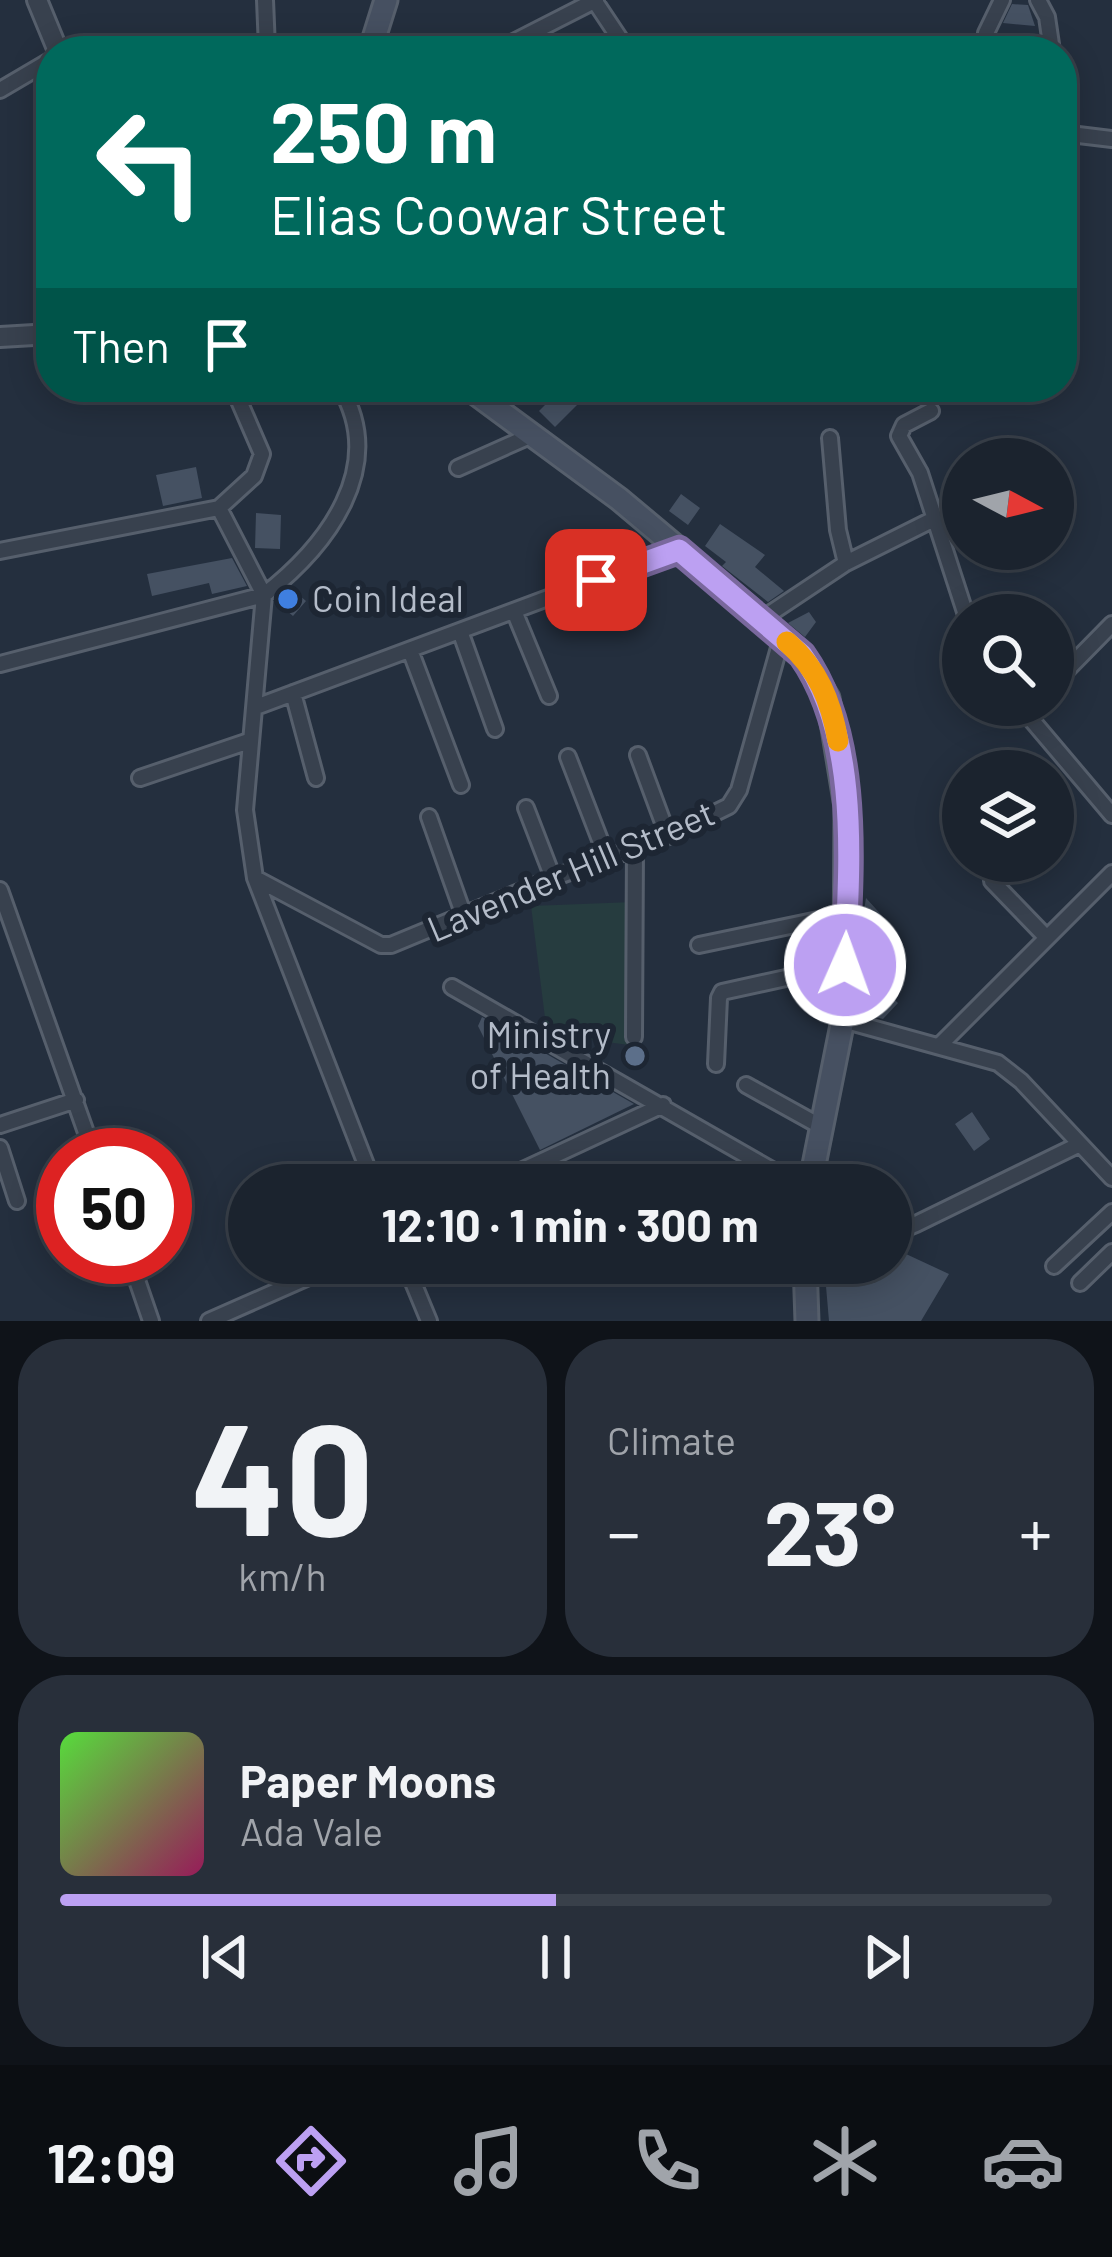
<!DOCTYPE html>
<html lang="en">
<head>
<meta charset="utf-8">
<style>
	:root { --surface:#1b232e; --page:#282f3a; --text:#f1f3f6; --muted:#a0a4aa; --line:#39404a; --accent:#bca0f2 }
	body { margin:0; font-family:Barlow,sans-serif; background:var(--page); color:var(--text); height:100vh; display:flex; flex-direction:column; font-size:45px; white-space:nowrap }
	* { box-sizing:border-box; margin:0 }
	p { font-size:39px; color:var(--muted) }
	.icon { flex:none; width:66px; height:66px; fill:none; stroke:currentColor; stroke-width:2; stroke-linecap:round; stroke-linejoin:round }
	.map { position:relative; height:1321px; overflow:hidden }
	.details { display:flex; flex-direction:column; gap:18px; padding:18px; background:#0f1319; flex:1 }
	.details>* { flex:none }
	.banner { position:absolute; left:36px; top:36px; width:1041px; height:366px; border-radius:48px; box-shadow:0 6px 30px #0003,0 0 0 3px var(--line); background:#00695c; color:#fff; overflow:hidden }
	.needle { width:78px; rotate:97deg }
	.buttons { position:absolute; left:942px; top:438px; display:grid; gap:24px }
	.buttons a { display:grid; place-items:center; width:132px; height:132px; border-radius:50%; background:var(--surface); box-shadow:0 6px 30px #0003,0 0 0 3px var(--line); font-size:60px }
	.speed { position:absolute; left:36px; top:1128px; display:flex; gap:24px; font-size:60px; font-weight:700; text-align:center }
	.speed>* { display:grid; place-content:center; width:156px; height:156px; border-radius:50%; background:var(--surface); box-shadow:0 6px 30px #0003,0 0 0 3px var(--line); line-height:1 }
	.speed .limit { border:18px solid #d22; background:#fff; color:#111 }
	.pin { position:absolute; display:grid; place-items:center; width:102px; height:102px; color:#fff; margin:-51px; border-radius:24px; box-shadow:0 6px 18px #0006 }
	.me { position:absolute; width:132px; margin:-66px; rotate:2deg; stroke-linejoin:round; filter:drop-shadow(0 0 9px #0008) }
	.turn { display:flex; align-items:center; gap:42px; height:252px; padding:0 36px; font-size:54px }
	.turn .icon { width:156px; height:156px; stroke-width:2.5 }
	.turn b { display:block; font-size:84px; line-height:102px }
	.then { display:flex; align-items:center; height:114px; padding:0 36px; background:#0003; gap:24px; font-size:45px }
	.big { font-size:90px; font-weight:700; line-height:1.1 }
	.details .card { flex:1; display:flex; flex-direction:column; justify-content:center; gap:18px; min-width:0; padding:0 42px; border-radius:48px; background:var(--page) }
	.details .dial { align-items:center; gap:0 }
	.dial b { font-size:156px; line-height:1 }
	.song { display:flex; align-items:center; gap:36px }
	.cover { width:144px; height:144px; border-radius:18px; background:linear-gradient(135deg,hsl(110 70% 55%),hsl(330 70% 35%)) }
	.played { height:12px; border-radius:6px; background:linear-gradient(90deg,var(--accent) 50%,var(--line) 50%) }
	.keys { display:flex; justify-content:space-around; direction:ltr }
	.heat { display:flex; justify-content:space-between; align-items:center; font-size:66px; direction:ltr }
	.details .tiles { flex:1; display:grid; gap:18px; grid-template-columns:1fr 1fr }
	.card:last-child { grid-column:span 2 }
	.trip { position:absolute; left:228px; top:1164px; width:684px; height:120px; border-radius:60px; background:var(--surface); box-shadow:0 6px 30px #0003,0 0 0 3px var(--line); font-weight:700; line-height:120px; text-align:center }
	.menu { display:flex; height:192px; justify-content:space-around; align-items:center; background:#0b0e12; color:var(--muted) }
	.menu .icon { width:84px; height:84px }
	.menu .current { color:var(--accent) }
	.menu b { font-size:54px; color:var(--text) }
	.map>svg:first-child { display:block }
	.green { fill:#263c3f }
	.building { fill:#455162 }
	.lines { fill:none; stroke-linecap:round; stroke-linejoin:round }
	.minor-casing { stroke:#565f6c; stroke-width:20 }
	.tertiary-casing { stroke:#565f6c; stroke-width:24 }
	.secondary-casing { stroke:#565f6c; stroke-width:27 }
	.minor { stroke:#38414e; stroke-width:14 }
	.tertiary { stroke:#38414e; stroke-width:18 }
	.secondary { stroke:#465061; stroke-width:21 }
	.route-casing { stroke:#7a689d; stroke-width:30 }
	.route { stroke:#bca0f2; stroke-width:21 }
	.slow { stroke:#f59e0b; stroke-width:21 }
	.shop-dot { fill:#3f7fe0; stroke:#1d2633; stroke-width:4.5 }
	.service-dot { fill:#5c6f8a; stroke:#1d2633; stroke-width:4.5 }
	.labels { text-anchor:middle; stroke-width:12; stroke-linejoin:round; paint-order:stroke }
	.poi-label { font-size:36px; fill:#b4bcc9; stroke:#1d2633; text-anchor:start }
	.street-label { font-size:36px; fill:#b4bcc9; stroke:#1d2633 }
</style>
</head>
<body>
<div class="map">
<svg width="1112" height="1321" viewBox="0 0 1112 1321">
	<rect width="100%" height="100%" fill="#242f3e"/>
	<path class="green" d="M 633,902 L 629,1045 L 547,1034 L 531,906 Z"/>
	<path class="building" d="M 1012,4 L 1028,5 L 1035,26 L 1003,23 Z
		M 563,387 L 595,387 L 555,427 L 539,411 Z
		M 196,467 L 202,498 L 163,506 L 156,475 Z
		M 681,494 L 700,508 L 688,525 L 669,511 Z
		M 256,513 L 281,515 L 280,549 L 255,548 Z
		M 720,524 L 765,555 L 755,567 L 784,591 L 768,602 L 722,566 L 726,562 L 705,546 Z
		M 232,558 L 247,586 L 212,594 L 209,583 L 152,596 L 147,574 Z
		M 293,590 L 306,601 L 293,616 L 280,605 Z
		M 809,612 L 816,622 L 805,637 L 788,623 Z
		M 866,898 L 885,919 L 868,936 L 861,929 Z
		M 860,966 L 898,1003 L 883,1019 L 868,1015 L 859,1006 Z
		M 482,1017 L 634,1104 L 540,1150 L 478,1026 Z
		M 624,1049 L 648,1050 L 647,1064 L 623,1062 Z
		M 972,1112 L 990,1139 L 974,1151 L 955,1124 Z
		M 891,1247 L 949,1274 L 921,1321 L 829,1321 L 824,1263 L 891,1263 Z"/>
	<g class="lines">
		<g class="minor-casing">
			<path id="minor" d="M 265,0 L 267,48
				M 594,0 L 628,51
				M 1038,0 L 1047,17 L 1052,51
				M 496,51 L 596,0
				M 985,51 L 986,33 L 1002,0
				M 0,90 L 51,60
				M 1062,133 L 1112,139
				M 931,411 L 904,425 L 899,436 L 920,473 L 966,615
				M 830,438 L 838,530 L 846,563
				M 458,468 L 534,434
				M 219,508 L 254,476 L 262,454 L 233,387
				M 219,508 L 264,595
				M 0,551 L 219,508
				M 264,595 L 245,810 L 255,878 L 374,1185
				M 514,611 L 549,696
				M 762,619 L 846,563 L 934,519
				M 460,631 L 495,729
				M 410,650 L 461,785
				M 0,664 L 264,595 C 327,546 388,467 340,387
				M 1053,684 L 1112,624
				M 293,693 L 316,778
				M 1019,705 L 1112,815
				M 256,707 L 679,549
				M 638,755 L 668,836
				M 568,757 L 607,858
				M 140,778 L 249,741
				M 526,808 L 553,878
				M 429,817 L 464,916
				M 255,878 L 381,945 L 391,945 L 553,878 L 668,836 L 729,806 L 739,790 L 782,637
				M 992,881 L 1046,937
				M 0,890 L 94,1155
				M 699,945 L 847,914
				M 452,987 L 798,1185
				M 843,1020 L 998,1063 L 1021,1081 L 1112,1178
				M 634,1037 L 635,848
				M 939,1046 L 1112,873
				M 716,1064 L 719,998 L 722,992 L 845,965
				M 746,1085 L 820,1126
				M 0,1125 L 76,1100
				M 0,1148 L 17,1201
				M 491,1185 L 663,1105
				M 891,1230 L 899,1231 L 916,1224 L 1080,1144
				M 129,1257 L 151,1321
				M 405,1263 L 429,1321
				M 1054,1266 L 1112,1212
				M 1080,1283 L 1112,1252
				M 209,1321 L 340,1263"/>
		</g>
		<g class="tertiary-casing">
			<path id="tertiary" d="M 37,0 L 58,51
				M 0,337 L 51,334"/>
		</g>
		<g class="secondary-casing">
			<path id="secondary" d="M 370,51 L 386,0
				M 467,387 L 619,499 L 762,619 L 802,655 L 828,698 L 846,807 L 845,965 L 843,1020 L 810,1185
				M 805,1263 L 807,1321"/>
		</g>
		<use href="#minor" class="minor"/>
		<use href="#tertiary" class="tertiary"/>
		<use href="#secondary" class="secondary"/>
	</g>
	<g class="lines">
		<g class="route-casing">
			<path id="route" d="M 596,580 L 679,550 L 802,655 C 861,738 849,868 845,965"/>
		</g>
		<use href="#route" class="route"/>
		<path class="slow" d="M 787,642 C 818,669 831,701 838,741"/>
	</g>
	<circle class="shop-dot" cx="288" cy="599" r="12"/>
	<circle class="service-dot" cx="635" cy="1056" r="12"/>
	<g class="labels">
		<g class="poi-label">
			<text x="312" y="612">Coin Ideal</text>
			<text x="611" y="1048" text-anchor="end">Ministry<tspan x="611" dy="41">of Health</tspan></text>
		</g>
		<g class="street-label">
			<text transform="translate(571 871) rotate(-23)" y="13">Lavender Hill Street</text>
		</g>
	</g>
</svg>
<div class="buttons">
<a><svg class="needle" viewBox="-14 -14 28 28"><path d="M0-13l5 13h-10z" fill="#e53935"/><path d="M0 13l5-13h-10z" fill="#a0a4aa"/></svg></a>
<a><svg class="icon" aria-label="search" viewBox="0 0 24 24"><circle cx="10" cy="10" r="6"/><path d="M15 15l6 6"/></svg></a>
<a><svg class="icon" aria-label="layers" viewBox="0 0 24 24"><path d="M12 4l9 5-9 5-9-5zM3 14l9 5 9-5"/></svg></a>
</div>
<div class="speed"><div class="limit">50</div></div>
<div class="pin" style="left:596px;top:580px;background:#d93025"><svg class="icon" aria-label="arrive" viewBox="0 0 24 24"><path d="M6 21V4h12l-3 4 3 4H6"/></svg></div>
<svg class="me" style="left:845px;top:965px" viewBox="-20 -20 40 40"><circle r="17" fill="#bca0f2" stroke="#fff" stroke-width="3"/><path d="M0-11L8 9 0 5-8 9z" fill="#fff"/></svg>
<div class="trip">12:10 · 1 min · 300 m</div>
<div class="banner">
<div class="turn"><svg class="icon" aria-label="left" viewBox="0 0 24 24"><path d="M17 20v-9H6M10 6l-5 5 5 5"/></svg><div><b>250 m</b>Elias Coowar Street</div></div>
<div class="then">Then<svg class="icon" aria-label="arrive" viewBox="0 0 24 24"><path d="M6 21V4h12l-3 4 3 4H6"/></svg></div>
</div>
</div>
<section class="details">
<div class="tiles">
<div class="card dial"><b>40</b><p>km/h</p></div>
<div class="card"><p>Climate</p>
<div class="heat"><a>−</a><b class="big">23°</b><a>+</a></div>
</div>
<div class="card">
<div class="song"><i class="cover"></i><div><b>Paper Moons</b><p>Ada Vale</p></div></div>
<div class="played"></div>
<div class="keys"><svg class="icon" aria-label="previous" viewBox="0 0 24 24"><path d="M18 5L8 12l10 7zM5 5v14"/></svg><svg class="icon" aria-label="pause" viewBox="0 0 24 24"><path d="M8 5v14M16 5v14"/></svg><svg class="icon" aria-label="next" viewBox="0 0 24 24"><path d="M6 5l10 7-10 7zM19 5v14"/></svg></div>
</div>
</div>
</section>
<nav class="menu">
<b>12:09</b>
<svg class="icon current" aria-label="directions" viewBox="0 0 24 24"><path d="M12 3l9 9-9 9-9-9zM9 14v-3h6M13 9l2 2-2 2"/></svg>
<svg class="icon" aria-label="music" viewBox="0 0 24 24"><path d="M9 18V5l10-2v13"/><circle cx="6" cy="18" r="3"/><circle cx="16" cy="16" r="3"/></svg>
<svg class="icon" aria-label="phone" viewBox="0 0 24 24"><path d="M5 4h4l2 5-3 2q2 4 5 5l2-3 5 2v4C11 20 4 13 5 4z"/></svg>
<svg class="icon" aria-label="climate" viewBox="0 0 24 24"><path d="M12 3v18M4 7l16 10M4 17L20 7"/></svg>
<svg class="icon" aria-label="car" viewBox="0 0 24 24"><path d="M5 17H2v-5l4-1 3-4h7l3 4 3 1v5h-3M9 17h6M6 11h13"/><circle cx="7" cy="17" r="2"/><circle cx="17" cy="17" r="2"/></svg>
</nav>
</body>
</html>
